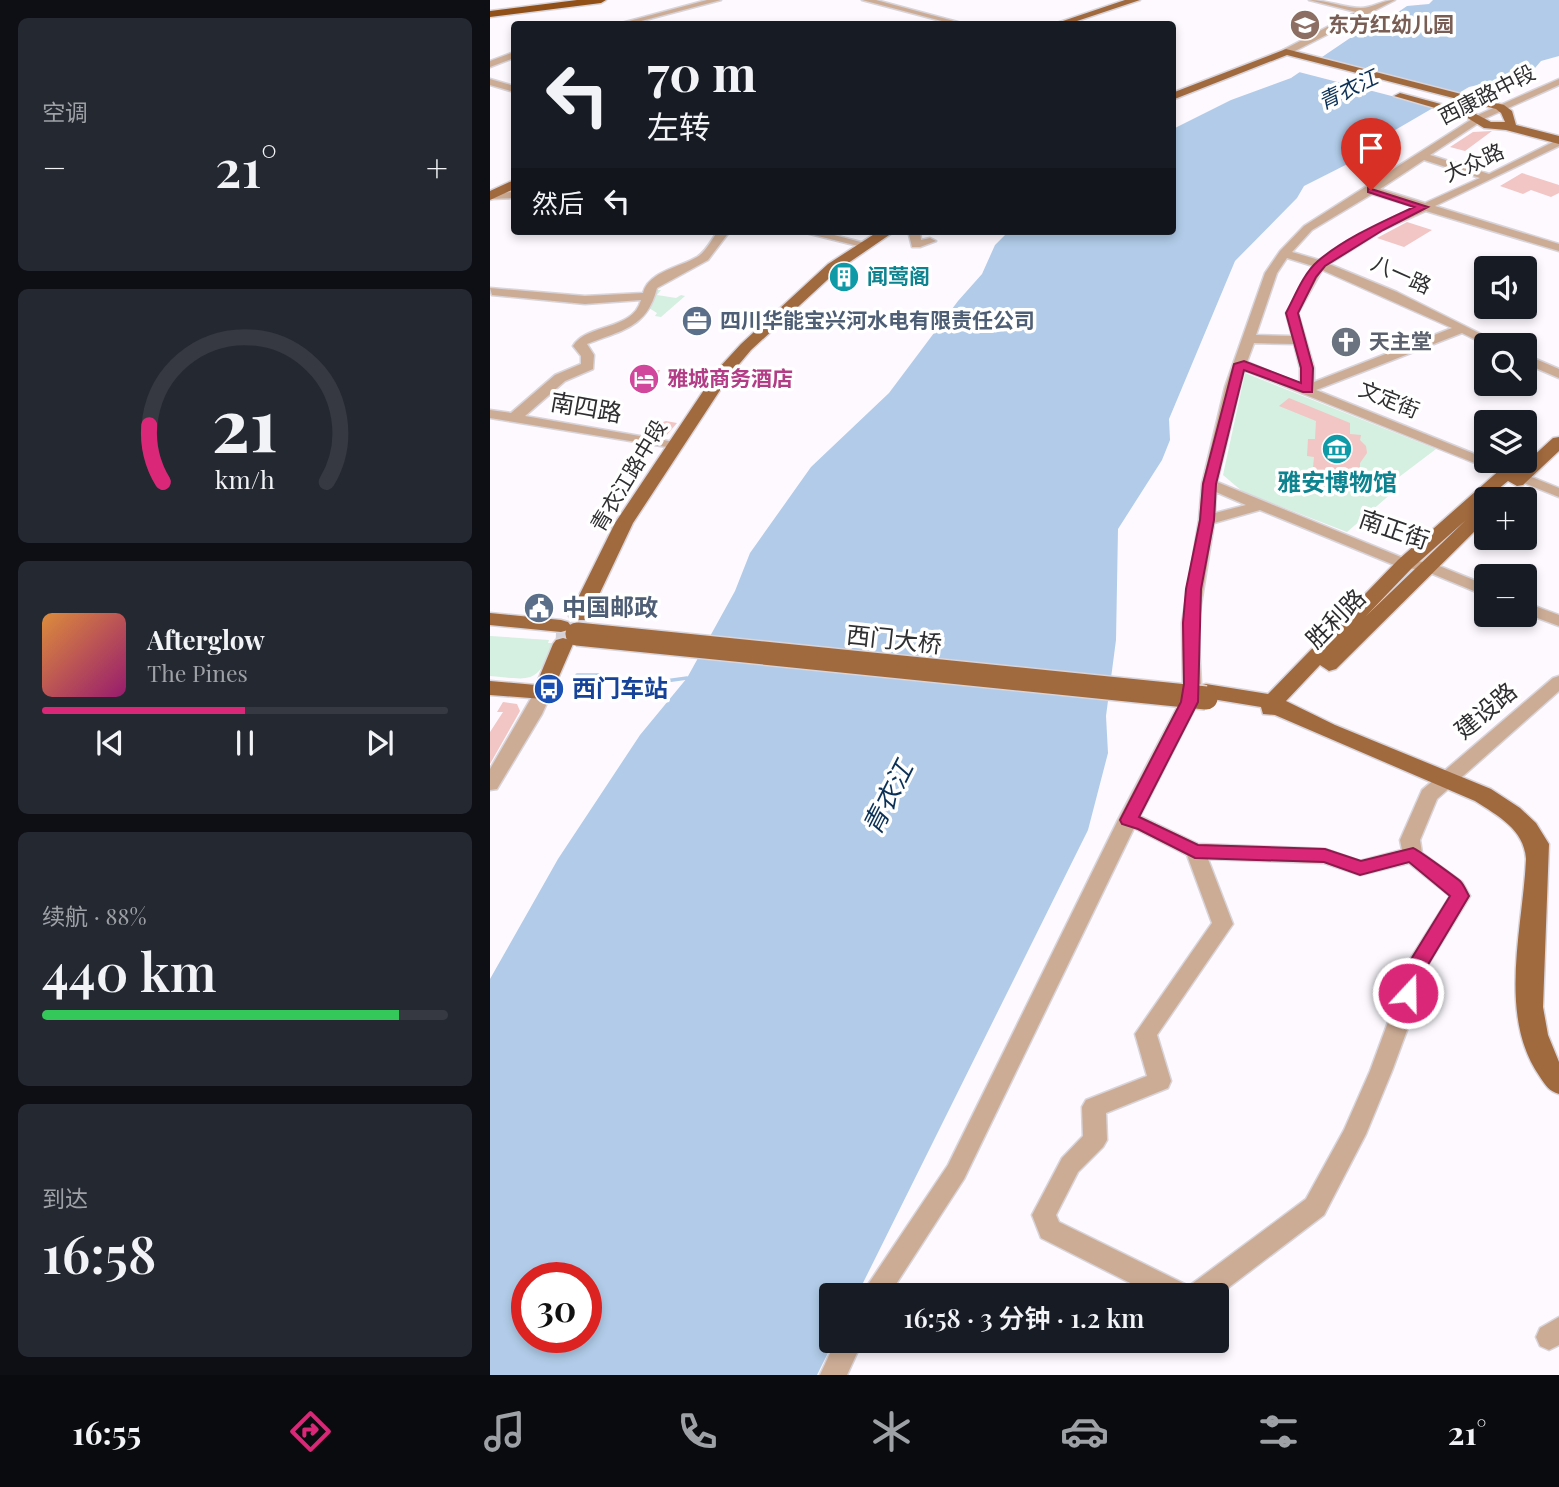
<!DOCTYPE html>
<html lang="zh">
<head>
<meta charset="utf-8">
<style>
	:root { --surface:#171b24; --page:#242831; --text:#f1f3f6; --muted:#9ea1a6; --line:#363941; --accent:#db2777 }
	body { margin:0; font-family:"Playfair Display","Noto Sans SC",serif; background:var(--page); color:var(--text); height:100vh; display:flex; flex-direction:column; font-size:26px; white-space:nowrap }
	* { box-sizing:border-box; margin:0 }
	p { font-size:23px; color:var(--muted) }
	.icon { flex:none; width:38px; height:38px; fill:none; stroke:currentColor; stroke-width:2; stroke-linecap:round; stroke-linejoin:round }
	.map { position:relative; flex:1; overflow:hidden }
	.drawer { display:flex; flex-direction:column; gap:18px; padding:18px; background:#0d0f14; width:490px }
	.drawer>* { flex:none }
	.banner { position:absolute; left:21px; top:21px; width:665px; height:214px; border-radius:7px; box-shadow:0 4px 10px #0003; background:#171b24; color:var(--text); overflow:hidden }
	.buttons { position:absolute; left:984px; top:256px; display:grid; gap:14px }
	.buttons a { display:grid; place-items:center; width:63px; height:63px; border-radius:7px; background:var(--surface); box-shadow:0 4px 10px #0003; font-size:35px }
	.speed { position:absolute; left:21px; top:1262px; display:flex; gap:14px; font-size:35px; font-weight:700; text-align:center }
	.speed>* { display:grid; place-content:center; width:91px; height:91px; border-radius:50%; background:var(--surface); box-shadow:0 4px 10px #0003; line-height:1 }
	.speed .limit { border:10px solid #d22; background:#fff; color:#111 }
	.pin { position:absolute; display:grid; place-items:center; width:60px; height:60px; color:#fff; margin:-72px -30px; border-radius:50% 50% 50% 0; rotate:-45deg; box-shadow:0 0 7px #0007 }
	.pin .icon { rotate:45deg }
	.me { position:absolute; width:77px; margin:-38px; rotate:21deg; stroke-linejoin:round; filter:drop-shadow(0 0 5px #0008) }
	.turn { display:flex; align-items:center; gap:24px; height:147px; padding:0 21px; font-size:32px }
	.turn .icon { width:91px; height:91px; stroke-width:2.5 }
	.turn b { display:block; font-size:49px; line-height:60px }
	.then { display:flex; align-items:center; height:66px; padding:0 21px; background:#0003; gap:14px; font-size:26px }
	.big { font-size:52px; font-weight:600; line-height:1.1 }
	.drawer .widget { flex:1; display:flex; flex-direction:column; justify-content:center; gap:10px; min-width:0; padding:0 24px; border-radius:10px; background:var(--page) }
	.drawer .dial { align-items:center; gap:0 }
	.dial svg { height:182px; overflow:visible; fill:none; stroke:var(--line); stroke-width:7; stroke-linecap:round; text-anchor:middle }
	.dial text { fill:var(--text); stroke:none }
	.song { display:flex; align-items:center; gap:21px }
	.cover { width:84px; height:84px; border-radius:10px; background:linear-gradient(135deg,hsl(30 70% 55%),hsl(320 70% 35%)) }
	.played { height:7px; border-radius:4px; background:linear-gradient(90deg,var(--accent) 50%,var(--line) 50%) }
	.keys { display:flex; justify-content:space-around; direction:ltr }
	.heat { display:flex; justify-content:space-between; align-items:center; font-size:38px; direction:ltr }
	.charge { height:10px; border-radius:5px; background:linear-gradient(90deg,#34c759 88%,var(--line) 0) }
	.trip { position:absolute; left:329px; top:1283px; width:410px; height:70px; border-radius:7px; background:var(--surface); box-shadow:0 4px 10px #0003; font-weight:600; line-height:70px; text-align:center }
	.tab-bar { display:flex; height:112px; justify-content:space-around; align-items:center; background:#090b0e; color:var(--muted) }
	.tab-bar .icon { width:49px; height:49px }
	.tab-bar .selected { color:var(--accent) }
	.tab-bar b { font-size:32px; color:var(--text) }
	main { display:flex; flex:1; min-height:0 }
	.map>svg:first-child { display:block }
	.green { fill:#d5efe0 }
	.water { fill:#b1cbe8; fill-rule:evenodd }
	.pier { fill:#fdf9ff }
	.lines { fill:none; stroke-linecap:round; stroke-linejoin:round }
	.stream { stroke:#b1cbe8; stroke-width:3.5 }
	.building { fill:#f1c6c4 }
	.major-tunnel { stroke:#d4d0d6; stroke-width:23; stroke-dasharray:23 11; stroke-linecap:butt }
	.minor-casing { stroke:#d8d4da; stroke-width:3 }
	.major-casing { stroke:#d8d4da; stroke-width:3 }
	.highway-casing { stroke:#d8d4da; stroke-width:3 }
	.minor { fill:#ccac95; fill-rule:evenodd }
	.major { fill:#a1693e; fill-rule:evenodd }
	.highway { fill:#915017; fill-rule:evenodd }
	.major-bridge-casing { stroke:#d8d4da; stroke-width:26; stroke-linecap:butt }
	.major-bridge { stroke:#a1693e; stroke-width:23 }
	.route { fill:#db2777; stroke:#8e194d; stroke-width:2 }
	.labels { text-anchor:middle; stroke-width:7; stroke-linejoin:round; paint-order:stroke }
	.far-education-label { font-size:21px; font-weight:bold; fill:#785e54; stroke:#fff; text-anchor:start }
	.far-water-label { font-size:21px; font-style:italic; fill:#0a3056; stroke:#fff }
	.far-street-label { font-size:21px; fill:#2f2e30; stroke:#fff }
	.far-culture-label { font-size:21px; font-weight:bold; fill:#0d838f; stroke:#fff; text-anchor:start }
	.far-service-label { font-size:21px; font-weight:bold; fill:#4e5e75; stroke:#fff; text-anchor:start }
	.far-worship-label { font-size:21px; font-weight:bold; fill:#5b616d; stroke:#fff; text-anchor:start }
	.far-hotel-label { font-size:21px; font-weight:bold; fill:#b23c85; stroke:#fff; text-anchor:start }
	.street-label { font-size:24px; fill:#2f2e30; stroke:#fff }
	.culture-label { font-size:24px; font-weight:bold; fill:#0d838f; stroke:#fff }
	.service-label { font-size:24px; font-weight:bold; fill:#4e5e75; stroke:#fff; text-anchor:start }
	.transit-label { font-size:24px; font-weight:bold; fill:#164399; stroke:#fff; text-anchor:start }
	.water-label { font-size:26px; font-style:italic; fill:#0a3056; stroke:#fff }
</style>
</head>
<body>
<main>
<section class="drawer">
<div class="widget"><p>空调</p>
<div class="heat"><a>−</a><b class="big">21°</b><a>+</a></div>
</div>
<div class="widget dial"><svg viewBox="0 0 100 80">
<path d="M14 69A42 42 0 1 1 86 69"/>
<path d="M14 69A42 42 0 0 1 8 44" stroke="#db2777"/>
<text x="50" y="56" font-size="32" font-weight="700">21</text>
<text x="50" y="72" font-size="11">km/h</text>
</svg></div>
<div class="widget">
<div class="song"><i class="cover"></i><div><b>Afterglow</b><p>The Pines</p></div></div>
<div class="played"></div>
<div class="keys"><svg class="icon" aria-label="previous" viewBox="0 0 24 24"><path d="M18 5L8 12l10 7zM5 5v14"/></svg><svg class="icon" aria-label="pause" viewBox="0 0 24 24"><path d="M8 5v14M16 5v14"/></svg><svg class="icon" aria-label="next" viewBox="0 0 24 24"><path d="M6 5l10 7-10 7zM19 5v14"/></svg></div>
</div>
<div class="widget"><p>续航 · 88%</p><b class="big">440 km</b><div class="charge"></div></div>
<div class="widget"><p>到达</p><b class="big">16:58</b></div>
</section>
<div class="map">
<svg width="1069" height="1375" viewBox="0 0 1069 1375">
	<rect width="100%" height="100%" fill="#fdf9ff"/>
	<path class="green" d="M 164,290 L 171,290 L 167,295 L 186,298 L 191,295 L 195,296 L 171,317 L 165,316 L 167,313 L 159,308 Z
		M 755,373 L 946,449 L 909,477 L 903,492 L 857,532 L 753,492 L 733,475 Z
		M 0,636 L 59,640 L 58,643 L 66,643 C 45,684 44,680 0,676 Z"/>
	<path class="water" d="M 943,0 L 1069,0 L 1069,56 L 1051,61 L 1045,68 L 1021,77 L 979,87 L 900,133 L 899,143 L 814,186 L 807,198 L 745,261 L 679,419 L 680,440 L 672,460 L 628,529 L 626,640 L 616,716 L 618,753 L 598,830 L 367,1295 L 341,1295 L 341,1340 L 344,1341 L 327,1375 L 0,1375 L 0,979 L 68,859 L 150,735 L 197,678 L 245,591 L 260,553 L 321,467 L 399,393 L 468,301 L 492,274 L 505,245 L 519,231 L 682,231 L 683,129 L 741,100 L 801,78 L 869,32 L 872,24 L 904,15 L 917,6 L 939,4 ZM 37,1278 L 96,1278 L 96,1337 L 37,1337 Z"/>
	<path class="pier" d="M 825,57 L 972,95 L 948,108 L 805,71 Z"/>
	<g class="lines">
		<path class="stream" d="M 87,675 L 110,675 L 154,684 L 197,678"/>
	</g>
	<path class="building" d="M 1002,131 L 975,151 L 960,147 L 983,132 Z
		M 1032,173 L 1069,185 L 1069,193 L 1061,197 L 1041,190 L 1033,194 L 1010,186 Z
		M 917,222 L 942,230 L 914,247 L 887,238 Z
		M 147,369 L 161,370 L 170,370 L 164,383 L 140,384 Z
		M 799,398 L 860,423 L 860,434 L 871,435 L 870,440 L 876,446 L 877,453 L 870,463 L 870,488 L 852,490 L 852,494 L 791,489 L 790,477 L 822,478 L 824,457 L 817,456 L 818,439 L 825,439 L 826,421 L 789,406 Z
		M 176,421 L 187,423 L 176,436 L 156,433 L 164,425 Z
		M 13,702 L 27,704 L 30,711 L 0,764 L 0,732 L 13,712 L 7,712 Z"/>
	<g class="lines">
		<path class="major-tunnel" d="M 66,633 L 87,634"/>
		<g class="minor-casing">
			<path id="minor" d="M 217,0 L 231,0 L 140,24 L 128,24 Z
				M 372,0 L 386,0 L 475,24 L 463,24 Z
				M 819,0 C 837,0 854,8 871,8 C 882,8 893,0 905,0 L 799,54 L 793,54 L 793,50 L 866,12 Z
				M 24,52 L 24,58 L 0,67 L 0,61 Z
				M 0,79 L 24,86 L 24,92 L 0,85 Z
				M 1069,79 L 1069,85 L 996,118 L 940,155 L 999,174 L 1069,139 L 1069,146 L 945,206 L 1069,244 L 1069,251 L 936,211 L 893,230 L 839,264 L 907,292 L 1013,345 L 996,345 L 972,333 L 826,390 L 1069,488 L 1069,497 L 754,370 L 727,482 L 918,560 L 942,563 L 996,585 L 996,596 L 933,570 L 909,567 L 770,510 L 724,523 L 708,623 L 711,684 L 708,702 L 650,816 L 708,844 L 835,849 L 870,861 L 912,850 L 910,840 L 932,790 L 1063,678 L 1069,676 L 1069,691 L 947,799 L 930,840 L 932,853 L 972,882 L 980,896 L 933,973 L 923,1014 L 902,1071 L 876,1134 L 834,1215 L 726,1297 L 664,1295 L 551,1238 L 542,1215 L 572,1158 L 593,1136 L 592,1107 L 596,1100 L 657,1076 L 645,1034 L 722,923 L 697,855 L 644,828 L 474,1179 L 399,1295 L 371,1295 L 458,1165 L 628,820 L 690,702 L 693,684 L 692,623 L 709,520 L 712,484 L 735,387 L 775,273 L 790,251 L 814,226 L 990,114 ZM 934,160 L 990,178 L 935,203 L 890,189 ZM 882,194 L 925,207 L 885,226 L 829,260 L 802,252 L 822,230 ZM 797,258 L 823,266 L 796,313 L 802,336 L 766,335 L 787,273 ZM 832,270 L 962,328 L 824,382 L 824,368 L 808,313 ZM 764,343 L 804,344 L 810,368 L 810,384 L 757,362 ZM 726,492 L 756,505 L 725,513 ZM 718,859 L 834,863 L 870,875 L 919,863 L 960,896 L 912,972 L 901,1014 L 880,1071 L 854,1130 L 816,1199 L 699,1286 L 569,1222 L 566,1215 L 588,1172 L 613,1147 L 617,1140 L 616,1113 L 678,1088 L 681,1081 L 667,1035 L 743,924 Z
				M 24,192 L 24,198 L 0,199 L 0,193 Z
				M 228,231 L 240,231 L 218,260 L 167,288 C 157,328 132,330 97,344 L 104,355 L 103,369 L 75,381 L 35,416 L 184,442 L 191,446 L 189,449 L 0,418 L 0,410 L 21,413 L 65,375 L 91,364 L 91,356 L 83,346 C 97,323 143,331 151,300 L 95,304 L 2,295 L 0,288 L 95,296 L 153,293 C 159,271 191,267 207,257 C 216,252 222,239 228,231 Z
				M 308,231 L 329,231 L 382,245 L 376,248 Z
				M 418,231 L 430,231 L 431,240 L 440,238 L 446,241 L 430,247 L 422,247 Z
				M 1034,354 L 1069,369 L 1069,378 L 1034,363 Z
				M 1034,602 L 1069,615 L 1069,626 L 1034,613 Z
				M 53,686 L 62,692 L 52,714 L 7,789 L 0,790 L 0,769 L 47,688 Z
				M 1069,1317 L 1069,1345 L 1059,1350 L 1050,1346 L 1046,1337 L 1050,1328 Z
				M 346,1340 L 373,1340 L 357,1375 L 330,1375 Z"/>
		</g>
		<g class="major-casing">
			<path id="major" d="M 635,0 L 650,0 L 578,24 L 564,24 Z
				M 796,49 L 1014,105 L 1022,111 L 1026,125 L 1069,136 L 1069,144 L 1016,130 L 994,128 L 976,117 L 904,96 L 910,93 L 984,113 L 1001,122 L 1015,122 L 1011,113 L 1006,109 L 797,55 L 682,100 L 682,93 Z
				M 24,180 L 24,189 L 0,200 L 0,191 Z
				M 389,231 L 405,231 L 348,270 L 261,350 L 240,375 L 143,523 L 99,616 L 96,620 L 82,620 L 79,616 L 125,523 L 228,369 L 251,344 L 338,264 Z
				M 1069,437 L 1069,451 L 1033,485 L 1027,486 L 1018,481 L 996,499 L 991,506 L 996,505 L 996,520 L 846,669 L 839,671 L 830,665 L 796,701 L 845,725 L 1001,789 L 1030,808 L 1046,823 L 1059,844 L 1053,1007 L 1058,1035 L 1069,1062 L 1069,1094 C 1059,1091 1056,1086 1050,1077 C 1007,1016 1033,928 1036,859 C 1034,829 1008,816 985,801 L 785,715 L 773,714 L 771,707 L 716,698 L 709,696 L 705,691 L 709,686 L 716,684 L 778,694 L 908,560 L 1021,460 L 1034,460 L 1034,455 L 1040,459 L 1063,438 ZM 976,520 L 876,616 L 922,568 Z
				M 0,613 L 71,620 L 78,622 L 81,626 L 78,630 L 71,632 L 0,625 Z
				M 73,638 L 80,640 L 83,644 L 60,697 L 53,699 L 0,695 L 0,681 L 46,685 L 63,644 L 66,640 Z"/>
		</g>
		<g class="highway-casing">
			<path id="highway" d="M 87,0 L 116,0 L 111,3 L 0,17 L 0,11 Z"/>
		</g>
		<use href="#minor" class="minor"/>
		<use href="#major" class="major"/>
		<use href="#highway" class="highway"/>
		<g class="major-bridge-casing">
			<path id="major-bridge" d="M 87,634 L 716,698"/>
		</g>
		<use href="#major-bridge" class="major-bridge"/>
	</g>
	<path class="route" d="M 878,188 L 938,207 L 893,230 L 835,266 L 826,277 L 808,313 L 823,368 L 822,392 L 813,392 L 754,370 L 726,484 L 724,520 L 711,589 L 708,702 L 649,817 L 708,845 L 835,849 L 871,861 L 923,848 C 927,849 965,877 970,881 C 974,885 976,891 979,896 L 933,973 L 925,998 L 918,1001 L 911,998 L 908,993 L 917,966 L 960,896 L 919,862 L 870,875 L 834,862 L 705,858 L 648,829 L 632,824 L 630,820 L 691,702 L 694,684 L 693,623 L 696,589 L 710,520 L 713,484 L 744,364 L 754,361 L 811,383 L 811,368 L 796,313 C 805,296 813,274 828,261 C 855,238 892,222 924,207 L 878,192 Z"/>
	<defs>
		<g id="school-disc" transform="scale(1.575)"><circle r="9.5" fill="#8d6e63" stroke="#fff"/><path d="M0-5L7-2L0 1L-7-2ZM-4 1L0 2.5L4 1V4Q0 6-4 4Z" fill="#fff"/></g>
		<g id="building-disc" transform="scale(1.575)"><circle r="9.5" fill="#0f9aa8" stroke="#fff"/><path d="M-4-6H4V6H1V3H-1V6H-4ZM-2.5-4.3h1.7v1.8h-1.7ZM.8-4.3h1.7v1.8H.8ZM-2.5-1h1.7V.8h-1.7ZM.8-1h1.7V.8H.8Z" fill="#fff"/></g>
		<g id="office-disc" transform="scale(1.575)"><circle r="9.5" fill="#5c6f8a" stroke="#fff"/><path d="M-6-3h4V-5.5h4V-3h4V5H-6ZM-1-4.5V-3h2v-1.5ZM-6 0V1H6V0Z" fill="#fff"/></g>
		<g id="church-disc" transform="scale(1.575)"><circle r="9.5" fill="#6b7280" stroke="#fff"/><path d="M-1.2-6h2.4v3.5h3.3v2.4h-3.3V6h-2.4V-.1h-3.3v-2.4h3.3Z" fill="#fff"/></g>
		<g id="hotel-disc" transform="scale(1.575)"><circle r="9.5" fill="#d1479c" stroke="#fff"/><path d="M-6-4.5h1.5V1H6V5H4.5V3h-9V5H-6ZM-4 0a1.8 1.8 0 1 1 3.6 0ZM.5 0V-2.5h3Q6-2.5 6 0Z" fill="#fff"/></g>
		<g id="museum-disc" transform="scale(1.575)"><circle r="9.5" fill="#0f9aa8" stroke="#fff"/><path d="M0-6L6-3V-2H-6V-3ZM-5-1h2V3h-2ZM-1-1h2V3h-2ZM3-1h2V3H3ZM-6 4H6V6H-6Z" fill="#fff"/></g>
		<g id="civic-disc" transform="scale(1.575)"><circle r="9.5" fill="#5c6f8a" stroke="#fff"/><path d="M-.6-6.5H3V-4.5H.6V-3L4-1V1h2V6H-6V1h2V-1L-.6-3ZM-1.2 2.5V6h2.4V2.5Z" fill="#fff"/></g>
		<g id="bus-disc" transform="scale(1.575)"><circle r="9.5" fill="#1a4fb4" stroke="#fff"/><path d="M-5-6H5V4H4V6H2V4H-2V6H-4V4H-5ZM-3.5-4V0h7V-4ZM-3.5 1.2v1.5H-2V1.2ZM2 1.2v1.5H3.5V1.2Z" fill="#fff"/></g>
	</defs>
	<g fill-rule="evenodd">
		<use href="#school-disc" x="815" y="25"/>
		<use href="#building-disc" x="354" y="277"/>
		<use href="#office-disc" x="207" y="321"/>
		<use href="#church-disc" x="856" y="342"/>
		<use href="#hotel-disc" x="154" y="379"/>
		<use href="#museum-disc" x="847" y="449"/>
		<use href="#civic-disc" x="49" y="608"/>
		<use href="#bus-disc" x="59" y="689"/>
	</g>
	<g class="labels">
		<g class="far-education-label">
			<text x="838" y="32">东方红幼儿园</text>
		</g>
		<g class="far-water-label">
			<text transform="translate(858 90) rotate(-26)" y="7">青衣江</text>
		</g>
		<g class="far-street-label">
			<text transform="translate(997 95) rotate(-27)" y="7">西康路中段</text>
			<text transform="translate(984 163) rotate(-24)" y="7">大众路</text>
			<text transform="translate(911 275) rotate(24)" y="7">八一路</text>
			<text transform="translate(899 400) rotate(22)" y="7">文定街</text>
			<text transform="translate(139 476) rotate(-59)" y="7">青衣江路中段</text>
		</g>
		<g class="far-culture-label">
			<text x="377" y="284">闻莺阁</text>
		</g>
		<g class="far-service-label">
			<text x="230" y="328">四川华能宝兴河水电有限责任公司</text>
		</g>
		<g class="far-worship-label">
			<text x="879" y="349">天主堂</text>
		</g>
		<g class="far-hotel-label">
			<text x="177" y="386">雅城商务酒店</text>
		</g>
		<g class="street-label">
			<text transform="translate(96 408) rotate(10)" y="8">南四路</text>
			<text transform="translate(904 530) rotate(19)" y="8">南正街</text>
			<text transform="translate(846 619) rotate(-45)" y="8">胜利路</text>
			<text transform="translate(404 640) rotate(6)" y="8">西门大桥</text>
			<text transform="translate(996 711) rotate(-40)" y="8">建设路</text>
		</g>
		<g class="culture-label">
			<text x="847" y="491">雅安博物馆</text>
		</g>
		<g class="service-label">
			<text x="72" y="616">中国邮政</text>
		</g>
		<g class="transit-label">
			<text x="82" y="697">西门车站</text>
		</g>
		<g class="water-label">
			<text transform="translate(398 798) rotate(-63)" y="9">青衣江</text>
		</g>
	</g>
</svg>
<div class="buttons">
<a><svg class="icon" aria-label="sound" viewBox="0 0 24 24"><path d="M4 9h4l5-4v14l-5-4H4zM17 9q2 3 0 6"/></svg></a>
<a><svg class="icon" aria-label="search" viewBox="0 0 24 24"><circle cx="10" cy="10" r="6"/><path d="M15 15l6 6"/></svg></a>
<a><svg class="icon" aria-label="layers" viewBox="0 0 24 24"><path d="M12 4l9 5-9 5-9-5zM3 14l9 5 9-5"/></svg></a>
<a>+</a>
<a>−</a>
</div>
<div class="speed"><div class="limit">30</div></div>
<div class="pin" style="left:881px;top:190px;background:#d93025"><svg class="icon" aria-label="arrive" viewBox="0 0 24 24"><path d="M6 21V4h12l-3 4 3 4H6"/></svg></div>
<svg class="me" style="left:918px;top:993px" viewBox="-20 -20 40 40"><circle r="17" fill="#db2777" stroke="#fff" stroke-width="3"/><path d="M0-11L8 9 0 5-8 9z" fill="#fff"/></svg>
<div class="trip">16:58 · 3 分钟 · 1.2 km</div>
<div class="banner">
<div class="turn"><svg class="icon" aria-label="left" viewBox="0 0 24 24"><path d="M17 20v-9H6M10 6l-5 5 5 5"/></svg><div><b>70 m</b>左转</div></div>
<div class="then">然后<svg class="icon" aria-label="left" viewBox="0 0 24 24"><path d="M17 20v-9H6M10 6l-5 5 5 5"/></svg></div>
</div>
</div>
</main>
<nav class="tab-bar">
<b>16:55</b>
<svg class="icon selected" aria-label="directions" viewBox="0 0 24 24"><path d="M12 3l9 9-9 9-9-9zM9 14v-3h6M13 9l2 2-2 2"/></svg>
<svg class="icon" aria-label="music" viewBox="0 0 24 24"><path d="M9 18V5l10-2v13"/><circle cx="6" cy="18" r="3"/><circle cx="16" cy="16" r="3"/></svg>
<svg class="icon" aria-label="phone" viewBox="0 0 24 24"><path d="M5 4h4l2 5-3 2q2 4 5 5l2-3 5 2v4C11 20 4 13 5 4z"/></svg>
<svg class="icon" aria-label="climate" viewBox="0 0 24 24"><path d="M12 3v18M4 7l16 10M4 17L20 7"/></svg>
<svg class="icon" aria-label="car" viewBox="0 0 24 24"><path d="M5 17H2v-5l4-1 3-4h7l3 4 3 1v5h-3M9 17h6M6 11h13"/><circle cx="7" cy="17" r="2"/><circle cx="17" cy="17" r="2"/></svg>
<svg class="icon" aria-label="filters" viewBox="0 0 24 24"><path d="M4 7h16M4 17h16"/><circle cx="9" cy="7" r="2"/><circle cx="15" cy="17" r="2"/></svg>
<b>21°</b>
</nav>
</body>
</html>
